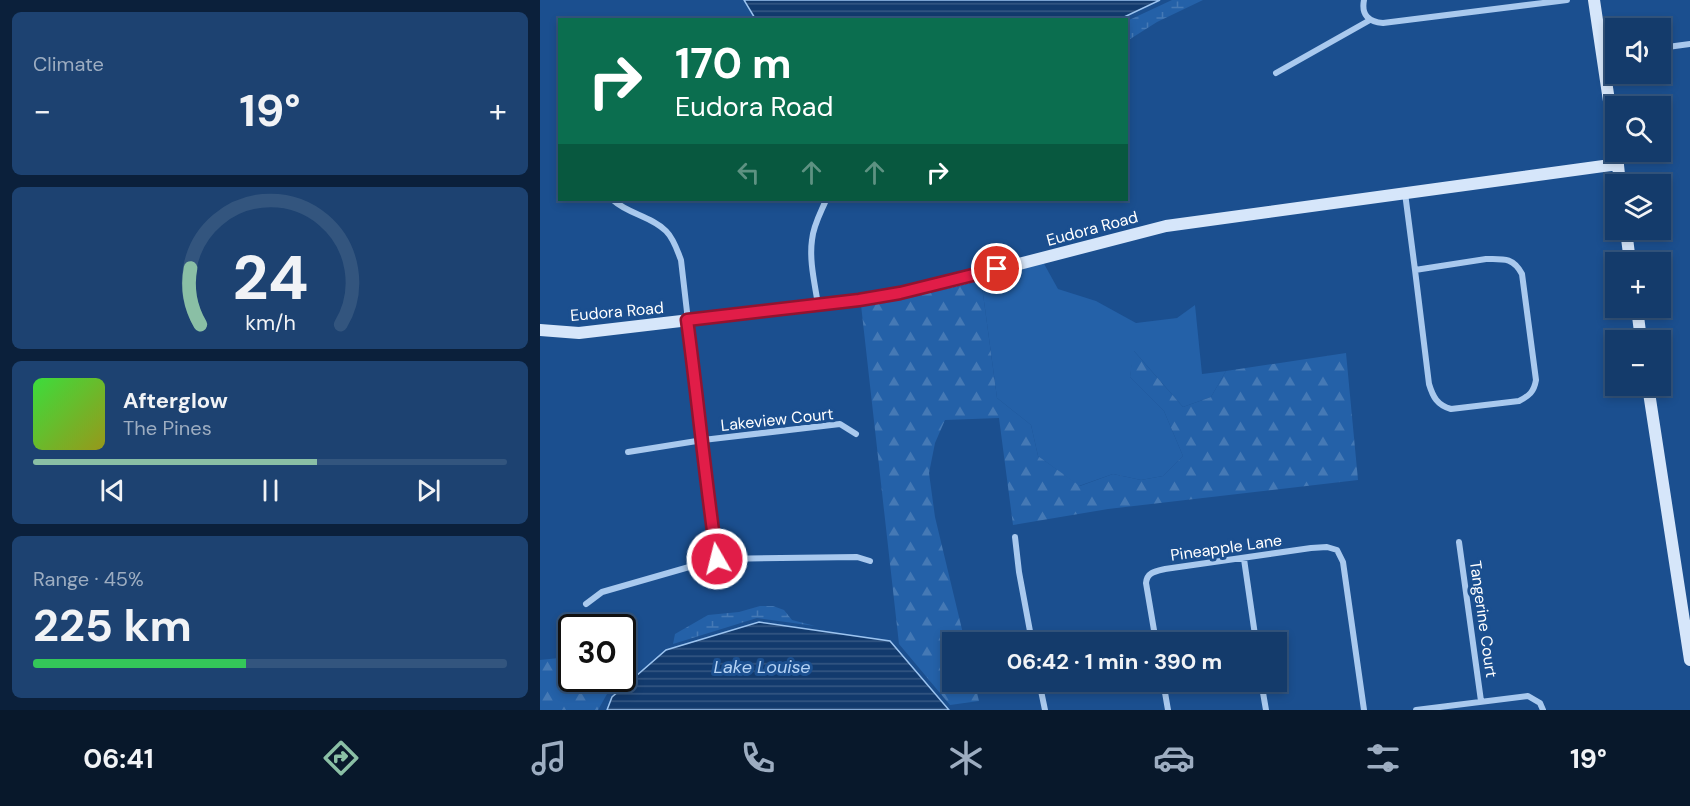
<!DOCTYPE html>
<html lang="en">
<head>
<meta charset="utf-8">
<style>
	:root { --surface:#143b6b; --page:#1d4271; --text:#f1f3f6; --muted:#9dadc1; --line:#33557e; --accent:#8abfa5 }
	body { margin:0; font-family:"DM Sans",sans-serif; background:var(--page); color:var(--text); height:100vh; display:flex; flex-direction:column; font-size:22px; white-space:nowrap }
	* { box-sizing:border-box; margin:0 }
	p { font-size:20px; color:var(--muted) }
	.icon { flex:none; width:33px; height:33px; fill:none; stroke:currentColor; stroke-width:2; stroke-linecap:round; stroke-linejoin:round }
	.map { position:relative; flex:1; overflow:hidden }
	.panel { display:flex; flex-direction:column; gap:12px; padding:12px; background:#0b203b; width:540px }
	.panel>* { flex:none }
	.hud { position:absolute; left:18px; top:18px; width:570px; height:183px; border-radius:0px; box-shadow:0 3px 9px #0003,0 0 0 2px var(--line); background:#0b6e4f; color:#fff; overflow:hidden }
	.tools { position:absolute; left:1065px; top:18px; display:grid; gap:12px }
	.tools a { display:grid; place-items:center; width:66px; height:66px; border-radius:0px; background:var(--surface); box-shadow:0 3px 9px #0003,0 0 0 2px var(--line); font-size:30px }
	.speed { position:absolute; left:18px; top:614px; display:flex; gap:12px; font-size:30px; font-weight:700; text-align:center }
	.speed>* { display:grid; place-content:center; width:78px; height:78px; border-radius:50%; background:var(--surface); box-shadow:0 3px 9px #0003,0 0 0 2px var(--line); line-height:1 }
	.speed .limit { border:3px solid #111; border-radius:9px; background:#fff; color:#111 }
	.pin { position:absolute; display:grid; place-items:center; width:51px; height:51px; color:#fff; margin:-26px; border:3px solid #fff; border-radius:50%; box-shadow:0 2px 6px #0007 }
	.me { position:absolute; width:66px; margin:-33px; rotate:352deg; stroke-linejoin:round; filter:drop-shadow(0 0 4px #0008) }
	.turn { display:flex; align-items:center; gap:21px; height:126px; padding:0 18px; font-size:27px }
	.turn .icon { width:78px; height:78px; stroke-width:2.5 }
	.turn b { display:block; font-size:42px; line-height:51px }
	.lanes { display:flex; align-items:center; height:57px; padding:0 18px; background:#0003; justify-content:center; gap:30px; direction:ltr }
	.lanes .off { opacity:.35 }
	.big { font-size:45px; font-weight:700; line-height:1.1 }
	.panel .tile { flex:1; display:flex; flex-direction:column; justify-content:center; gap:9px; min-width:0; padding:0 21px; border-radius:9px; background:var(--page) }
	.panel .dial { align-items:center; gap:0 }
	.dial svg { height:156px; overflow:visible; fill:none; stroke:var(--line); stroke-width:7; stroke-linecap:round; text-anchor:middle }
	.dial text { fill:var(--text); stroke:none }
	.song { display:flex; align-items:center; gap:18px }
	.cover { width:72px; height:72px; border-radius:9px; background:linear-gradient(135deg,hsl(120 70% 55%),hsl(60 70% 35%)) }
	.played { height:6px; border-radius:3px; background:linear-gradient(90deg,var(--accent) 60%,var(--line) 60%) }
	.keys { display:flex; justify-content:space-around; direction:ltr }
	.heat { display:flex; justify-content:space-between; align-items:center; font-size:33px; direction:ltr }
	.charge { height:9px; border-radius:4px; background:linear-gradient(90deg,#34c759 45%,var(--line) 0) }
	.trip { position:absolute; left:402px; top:632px; width:345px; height:60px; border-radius:0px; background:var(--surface); box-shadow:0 3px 9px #0003,0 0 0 2px var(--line); font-weight:700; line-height:60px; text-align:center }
	.menu { display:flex; height:96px; justify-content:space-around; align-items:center; background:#08182b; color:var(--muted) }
	.menu .icon { width:42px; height:42px }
	.menu .active { color:var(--accent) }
	.menu b { font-size:27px; color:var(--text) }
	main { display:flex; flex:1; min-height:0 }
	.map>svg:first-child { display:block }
	.green { fill:#2461a8 }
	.forest { fill:url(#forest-firs) }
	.wetland { fill:url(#wetland-marsh) }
	.water { fill:url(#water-rules); stroke:#9cc4f0; stroke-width:1.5 }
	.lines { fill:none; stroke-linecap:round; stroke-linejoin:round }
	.street { stroke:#a9c9ee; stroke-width:6 }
	.secondary { stroke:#d6e6fa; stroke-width:12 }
	.route-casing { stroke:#92132f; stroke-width:15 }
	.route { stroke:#e11d48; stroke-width:10 }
	.labels { text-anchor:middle; stroke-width:6; stroke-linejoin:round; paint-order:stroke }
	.street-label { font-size:16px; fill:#fff; stroke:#1b4f8f }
	.water-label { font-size:18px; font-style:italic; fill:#b5d3f5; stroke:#1b4f8f }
</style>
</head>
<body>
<main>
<section class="panel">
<div class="tile"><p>Climate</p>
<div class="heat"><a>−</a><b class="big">19°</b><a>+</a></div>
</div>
<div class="tile dial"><svg viewBox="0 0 100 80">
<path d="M14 69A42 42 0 1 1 86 69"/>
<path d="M14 69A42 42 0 0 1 9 40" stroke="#8abfa5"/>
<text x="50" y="56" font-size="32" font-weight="700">24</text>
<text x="50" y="72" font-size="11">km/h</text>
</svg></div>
<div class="tile">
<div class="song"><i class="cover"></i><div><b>Afterglow</b><p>The Pines</p></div></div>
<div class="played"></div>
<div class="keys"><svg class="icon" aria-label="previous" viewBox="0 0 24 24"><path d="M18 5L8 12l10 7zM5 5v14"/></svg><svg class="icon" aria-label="pause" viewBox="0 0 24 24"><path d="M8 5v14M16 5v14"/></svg><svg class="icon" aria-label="next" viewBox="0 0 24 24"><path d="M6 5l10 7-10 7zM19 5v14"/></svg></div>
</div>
<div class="tile"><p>Range · 45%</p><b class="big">225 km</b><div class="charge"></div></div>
</section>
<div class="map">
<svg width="1150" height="710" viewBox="0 0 1150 710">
	<defs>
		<pattern id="forest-firs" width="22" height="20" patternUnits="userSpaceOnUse" patternTransform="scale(1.5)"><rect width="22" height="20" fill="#2461a8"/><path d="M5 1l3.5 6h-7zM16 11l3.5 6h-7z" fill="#4579b5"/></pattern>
		<pattern id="wetland-marsh" width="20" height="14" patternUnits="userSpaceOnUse" patternTransform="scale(1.5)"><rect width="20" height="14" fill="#2461a8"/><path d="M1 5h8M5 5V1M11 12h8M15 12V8" fill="none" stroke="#4579b5"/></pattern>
		<pattern id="water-rules" width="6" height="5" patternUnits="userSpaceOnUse" patternTransform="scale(1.5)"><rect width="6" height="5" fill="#123a6d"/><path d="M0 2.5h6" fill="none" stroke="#365883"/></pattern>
	</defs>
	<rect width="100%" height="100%" fill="#1b4f8f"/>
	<path class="green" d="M 503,262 L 518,289 L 556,301 L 596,323 L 637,318 L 655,305 L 662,374 L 686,371 L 671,397 L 643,407 L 594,351 L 590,377 L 624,411 L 643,456 L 623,476 L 601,480 L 573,474 L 539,486 L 498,456 L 491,425 L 457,398 L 441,279 Z"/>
	<path class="forest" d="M 441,279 L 457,398 L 491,425 L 498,456 L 540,486 L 573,474 L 601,480 L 623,476 L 643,456 L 624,411 L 590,377 L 593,350 L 643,407 L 671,397 L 686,371 L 806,353 L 818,480 L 568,509 L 473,525 L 459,418 L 405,420 L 395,443 L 389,473 L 395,517 L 425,642 L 412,642 L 412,681 L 434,681 L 439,701 L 410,705 L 359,644 L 321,305 Z
		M 19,658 L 31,659 L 32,678 L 80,678 L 83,681 L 67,694 L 58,710 L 0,710 L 0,660 Z"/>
	<path class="wetland" d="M 632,0 L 663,0 L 617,22 L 587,41 L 587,21 Z
		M 220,606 L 233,606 L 244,610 L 252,620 L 275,626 L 217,618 L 133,644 L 135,634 L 168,615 L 199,612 Z"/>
	<path class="water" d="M 204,0 L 620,0 L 580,19 L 216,20 Z
		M 219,622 L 350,641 L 409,710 L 67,710 L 72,697 L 126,650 Z"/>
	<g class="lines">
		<path class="street" d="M 824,0 C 821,15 829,22 843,23 L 1027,0
			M 1120,48 L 1150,44
			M 1062,55 L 1076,53
			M 736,73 L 830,20
			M 865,193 L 875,270
			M 73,200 C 88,214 111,216 126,231 C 134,239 137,250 141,260 L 170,511 L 177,559
			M 946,259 C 963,259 973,257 982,274 L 996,380 C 994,392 989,396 979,401 L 911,409 C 897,405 893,397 889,384 L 875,270 Z
			M 278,305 C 275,284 269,261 272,240 C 273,226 281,212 286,200
			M 88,452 L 163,440 L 300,424 L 316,434
			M 475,537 L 479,572 L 492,642
			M 919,542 L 941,701
			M 704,559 L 716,642
			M 46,604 L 62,592 L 177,559 L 317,557 L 330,561
			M 616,642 L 606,583 C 607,572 616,571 625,569 L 771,548 L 787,547 L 797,550 L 803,562 L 824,710
			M 499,681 L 505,710
			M 623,681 L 628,710
			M 721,681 L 726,710
			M 876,710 L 988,696 L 1000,703 L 1003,710"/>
		<path class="secondary" d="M 1054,0 L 1076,148
			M 1077,156 L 1080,184
			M 1086,230 L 1090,262
			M 1097,308 L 1101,340
			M 0,330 L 39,333 L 319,300 L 360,293 L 413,281 L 626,226 L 1078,164
			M 1108,386 L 1150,660"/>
	</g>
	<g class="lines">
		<g class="route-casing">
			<path id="route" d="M 177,559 C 165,479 158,400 147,320 L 319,300 L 360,293 L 457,269"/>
		</g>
		<use href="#route" class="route"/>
	</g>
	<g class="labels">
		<g class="street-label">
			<text transform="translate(552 228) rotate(-15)" y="6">Eudora Road</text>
			<text transform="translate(77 311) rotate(-5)" y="6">Eudora Road</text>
			<text transform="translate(237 419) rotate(-6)" y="6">Lakeview Court</text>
			<text transform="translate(686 547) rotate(-8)" y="6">Pineapple Lane</text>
			<text transform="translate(944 619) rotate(82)" y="6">Tangerine Court</text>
		</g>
		<g class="water-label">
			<text x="222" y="673">Lake Louise</text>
		</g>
	</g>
</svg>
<div class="tools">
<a><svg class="icon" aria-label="sound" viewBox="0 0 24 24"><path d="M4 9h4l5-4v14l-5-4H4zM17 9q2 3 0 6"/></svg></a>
<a><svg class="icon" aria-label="search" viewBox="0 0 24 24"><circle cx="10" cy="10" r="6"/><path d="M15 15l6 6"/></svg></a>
<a><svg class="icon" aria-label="layers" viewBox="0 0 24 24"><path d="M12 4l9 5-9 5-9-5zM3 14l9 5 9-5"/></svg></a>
<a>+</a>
<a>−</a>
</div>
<div class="speed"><div class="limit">30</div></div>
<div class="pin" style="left:457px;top:269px;background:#d93025"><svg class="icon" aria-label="arrive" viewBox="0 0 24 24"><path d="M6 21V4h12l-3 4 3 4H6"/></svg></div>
<svg class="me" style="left:177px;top:559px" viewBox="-20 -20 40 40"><circle r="17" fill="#e11d48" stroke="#fff" stroke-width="3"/><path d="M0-11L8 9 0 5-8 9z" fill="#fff"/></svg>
<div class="trip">06:42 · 1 min · 390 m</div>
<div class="hud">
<div class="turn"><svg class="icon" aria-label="right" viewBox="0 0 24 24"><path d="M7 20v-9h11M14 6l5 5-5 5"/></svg><div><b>170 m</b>Eudora Road</div></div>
<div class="lanes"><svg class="icon off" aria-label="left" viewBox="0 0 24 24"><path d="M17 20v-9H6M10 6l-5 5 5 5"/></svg><svg class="icon off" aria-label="ahead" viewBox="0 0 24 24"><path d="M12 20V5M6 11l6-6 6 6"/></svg><svg class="icon off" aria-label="ahead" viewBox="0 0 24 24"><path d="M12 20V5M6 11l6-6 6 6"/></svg><svg class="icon" aria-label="right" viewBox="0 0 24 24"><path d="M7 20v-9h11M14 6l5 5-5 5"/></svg></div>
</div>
</div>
</main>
<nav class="menu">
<b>06:41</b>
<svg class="icon active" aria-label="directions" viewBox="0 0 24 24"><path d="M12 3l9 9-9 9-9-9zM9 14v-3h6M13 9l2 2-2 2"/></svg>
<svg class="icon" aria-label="music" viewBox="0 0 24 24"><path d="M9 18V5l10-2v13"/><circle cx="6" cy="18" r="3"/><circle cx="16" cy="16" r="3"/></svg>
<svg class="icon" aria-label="phone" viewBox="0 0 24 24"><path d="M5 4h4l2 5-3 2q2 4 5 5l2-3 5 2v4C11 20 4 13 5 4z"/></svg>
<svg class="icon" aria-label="climate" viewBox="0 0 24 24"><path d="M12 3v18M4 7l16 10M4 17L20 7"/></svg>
<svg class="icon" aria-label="car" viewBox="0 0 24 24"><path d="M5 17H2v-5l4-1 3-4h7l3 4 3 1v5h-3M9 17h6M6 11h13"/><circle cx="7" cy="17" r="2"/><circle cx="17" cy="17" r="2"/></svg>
<svg class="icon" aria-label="filters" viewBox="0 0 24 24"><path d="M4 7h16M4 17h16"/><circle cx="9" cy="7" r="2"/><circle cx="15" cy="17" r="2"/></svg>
<b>19°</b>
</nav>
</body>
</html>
